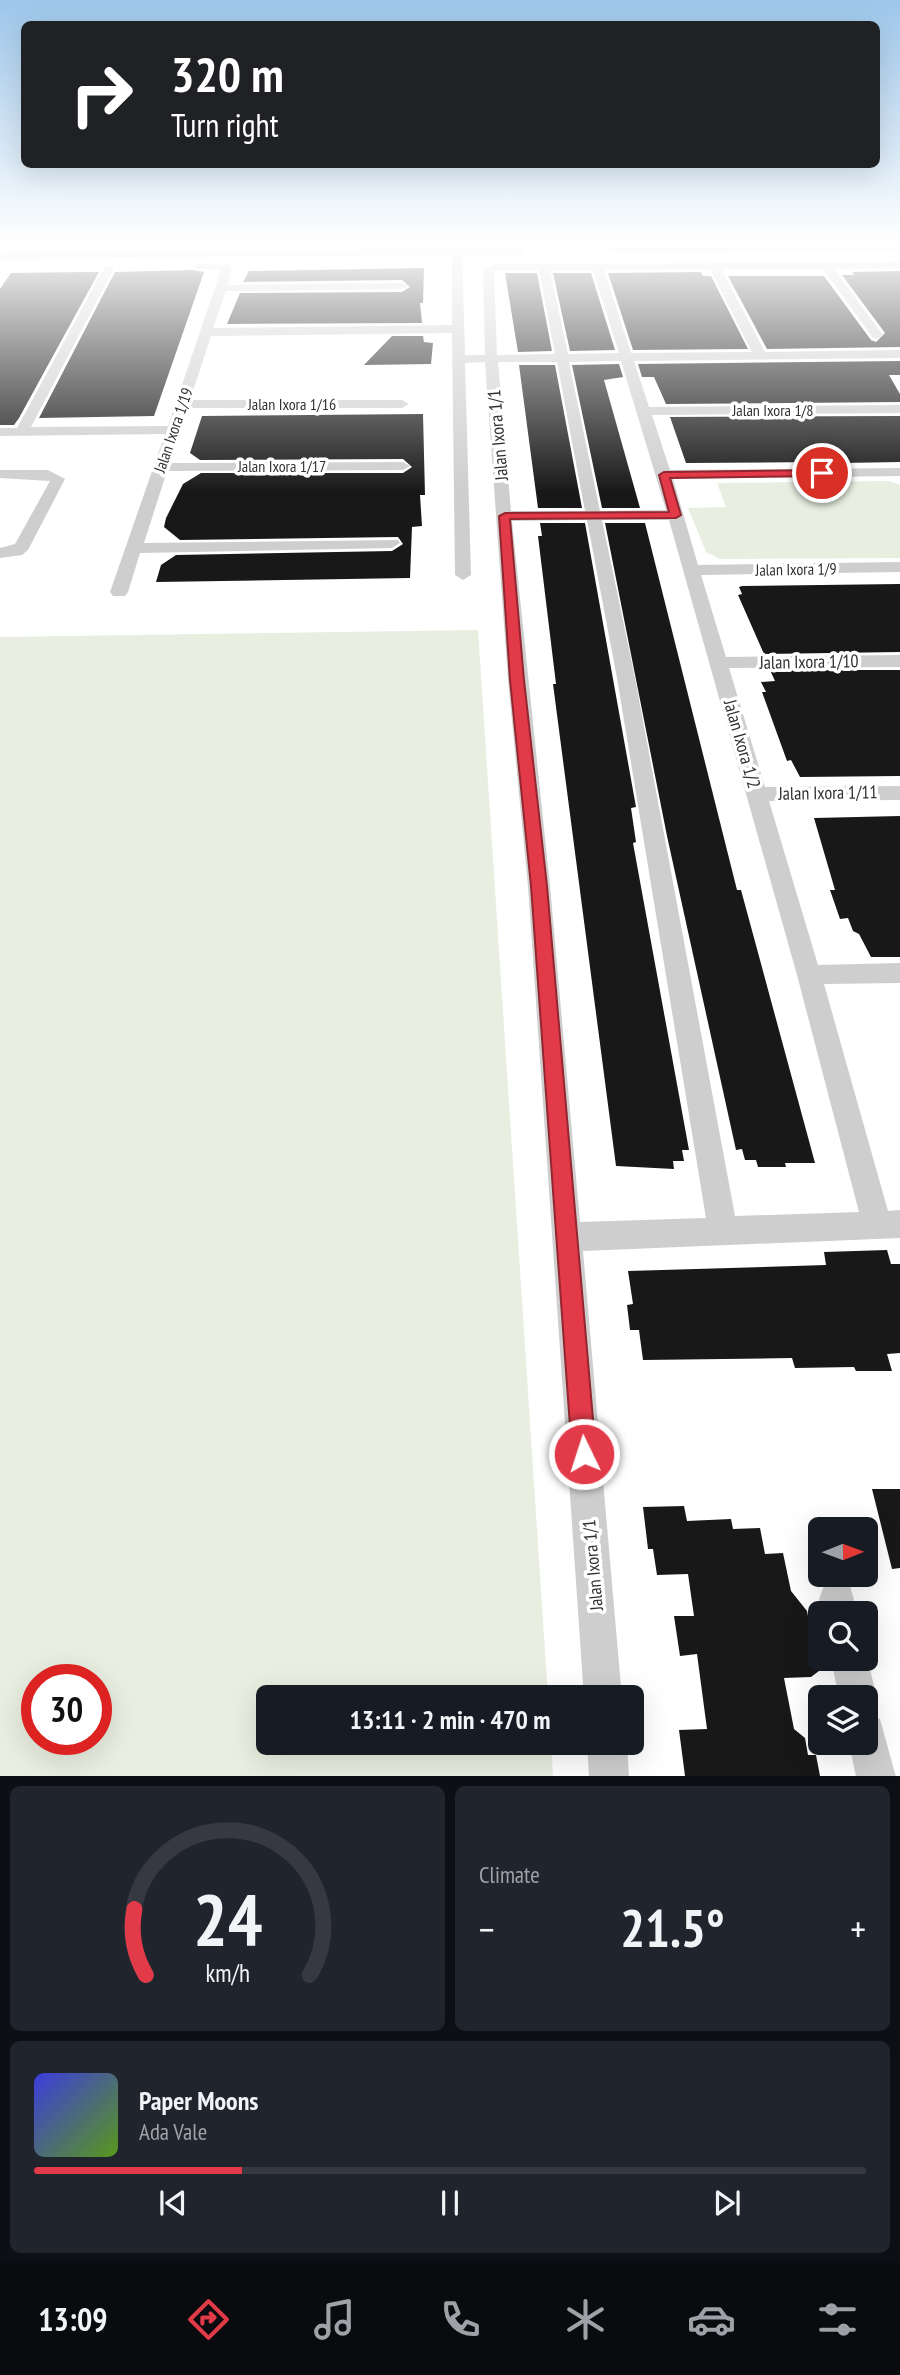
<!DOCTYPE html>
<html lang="en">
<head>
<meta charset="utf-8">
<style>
	:root { --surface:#171b24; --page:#20242c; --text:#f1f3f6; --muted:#9ea1a6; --line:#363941; --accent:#e23a49 }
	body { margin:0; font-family:"PT Sans Narrow",sans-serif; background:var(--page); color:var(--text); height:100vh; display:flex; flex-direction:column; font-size:26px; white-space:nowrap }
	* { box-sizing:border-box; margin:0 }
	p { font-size:23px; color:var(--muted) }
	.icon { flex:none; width:38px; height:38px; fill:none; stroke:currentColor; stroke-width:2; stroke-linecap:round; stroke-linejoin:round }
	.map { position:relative; height:1776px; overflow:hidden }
	.details { display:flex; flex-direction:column; gap:10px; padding:10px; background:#0d0f14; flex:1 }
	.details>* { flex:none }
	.hud { position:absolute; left:21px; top:21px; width:859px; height:147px; border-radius:10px; box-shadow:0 7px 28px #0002; background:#202124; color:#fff; overflow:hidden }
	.needle { width:46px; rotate:89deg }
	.fabs { position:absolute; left:808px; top:1517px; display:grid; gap:14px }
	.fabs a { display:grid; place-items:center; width:70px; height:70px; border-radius:10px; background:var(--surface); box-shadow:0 7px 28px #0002; font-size:35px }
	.speed { position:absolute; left:21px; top:1664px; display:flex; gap:14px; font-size:35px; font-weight:700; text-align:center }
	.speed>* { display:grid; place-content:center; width:91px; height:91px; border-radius:50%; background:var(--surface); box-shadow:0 7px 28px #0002; line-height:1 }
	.speed .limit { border:10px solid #d22; background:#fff; color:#111 }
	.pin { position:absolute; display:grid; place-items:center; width:60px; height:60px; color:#fff; margin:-30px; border:4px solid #fff; border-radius:50%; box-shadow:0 2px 7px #0007 }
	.me { position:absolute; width:77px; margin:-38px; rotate:356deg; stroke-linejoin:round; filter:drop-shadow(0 0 5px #0008) }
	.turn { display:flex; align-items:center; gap:24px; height:147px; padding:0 35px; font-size:32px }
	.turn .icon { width:91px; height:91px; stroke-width:2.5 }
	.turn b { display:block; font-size:49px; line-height:60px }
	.big { font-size:52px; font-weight:700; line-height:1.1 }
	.details .widget { flex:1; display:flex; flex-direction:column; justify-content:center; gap:10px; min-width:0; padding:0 24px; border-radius:10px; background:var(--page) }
	.details .dial { align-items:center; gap:0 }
	.dial svg { height:182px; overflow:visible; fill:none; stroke:var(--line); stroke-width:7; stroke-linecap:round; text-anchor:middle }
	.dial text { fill:var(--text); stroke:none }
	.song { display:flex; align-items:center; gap:21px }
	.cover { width:84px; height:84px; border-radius:10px; background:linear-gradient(135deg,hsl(240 70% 55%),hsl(90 70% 35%)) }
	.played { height:7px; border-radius:4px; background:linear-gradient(90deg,var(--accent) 25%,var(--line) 25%) }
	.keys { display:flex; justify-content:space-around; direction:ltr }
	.heat { display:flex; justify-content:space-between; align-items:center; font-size:38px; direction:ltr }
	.details .tiles { flex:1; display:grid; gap:10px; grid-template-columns:1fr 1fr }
	.widget:last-child { grid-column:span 2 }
	.trip { position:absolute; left:256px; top:1685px; width:388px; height:70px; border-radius:10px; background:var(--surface); box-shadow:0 7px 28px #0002; font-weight:700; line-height:70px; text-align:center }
	.dock { display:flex; height:112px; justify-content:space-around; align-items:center; background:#090b0e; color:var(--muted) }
	.dock .icon { width:49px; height:49px }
	.dock .current { color:var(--accent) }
	.dock b { font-size:32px; color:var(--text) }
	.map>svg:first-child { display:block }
	.green { fill:#e8eee0; fill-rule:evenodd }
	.building { fill:#181818 }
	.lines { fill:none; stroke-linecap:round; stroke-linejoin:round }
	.street { fill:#cecece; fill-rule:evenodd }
	.route { fill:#e23a49; stroke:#93262f; stroke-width:2 }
	.labels { text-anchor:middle; stroke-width:7; stroke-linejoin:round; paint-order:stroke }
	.far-street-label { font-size:16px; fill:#313131; stroke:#fff }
	.street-label { font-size:18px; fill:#313131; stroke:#fff }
</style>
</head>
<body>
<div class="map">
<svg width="900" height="1777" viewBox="0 0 900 1777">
	<rect width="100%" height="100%" fill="#fff"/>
	<path class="green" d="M 890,481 L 900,485 L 900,558 L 720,559 L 706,552 L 688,508 L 726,507 L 717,483 Z
		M 478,630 L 548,1697 L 268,1698 L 268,1743 L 551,1743 L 553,1776 L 0,1776 L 0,637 ZM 37,1680 L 96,1680 L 96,1740 L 37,1740 Z"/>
	<path class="building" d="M 424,268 L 423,303 L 420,303 L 422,323 L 227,324 L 240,293 L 402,292 L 410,287 L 402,280 L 243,282 L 249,271 Z
		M 193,270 L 204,272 L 154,416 L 39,418 L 115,272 Z
		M 900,271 L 900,347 L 767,349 L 728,276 L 824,276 L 871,340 L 876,342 L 885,333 L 842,275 L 854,275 L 852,272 Z
		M 85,272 L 99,272 L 19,418 L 14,425 L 0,425 L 0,289 L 11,273 Z
		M 701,272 L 703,276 L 711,276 L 748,349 L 633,350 L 608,273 Z
		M 505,273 L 537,273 L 552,351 L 518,352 Z
		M 553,273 L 591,273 L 615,350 L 570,351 Z
		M 392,336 L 423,336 L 424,342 L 433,343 L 431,364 L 364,365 Z
		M 900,361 L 900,375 L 889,375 L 900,394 L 900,402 L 666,404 L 654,377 L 642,377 L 638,364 Z
		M 619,364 L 623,377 L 604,380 L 640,508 L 602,508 L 572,365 Z
		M 519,365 L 555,365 L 582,508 L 538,508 Z
		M 423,414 L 425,495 L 420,495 L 422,526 L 412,527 L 410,578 L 156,582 L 161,565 L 176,555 L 392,551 L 403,544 L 398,537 L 180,540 L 164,527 L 166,518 L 183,484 L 201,473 L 403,473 L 412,467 L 403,459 L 200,460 L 190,453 L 202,416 Z
		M 900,416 L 900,462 L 841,463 L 843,466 L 826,466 L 819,462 L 686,463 L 670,417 Z
		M 540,523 L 585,523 L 636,807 L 631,808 L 636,842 L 633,843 L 689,1150 L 682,1150 L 684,1161 L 673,1161 L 674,1169 L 616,1166 L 553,684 L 556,684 L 538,536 L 542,536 Z
		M 605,523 L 645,523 L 737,890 L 741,890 L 815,1163 L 785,1163 L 786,1167 L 758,1167 L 756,1160 L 745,1160 L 742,1149 L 736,1150 L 667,836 Z
		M 900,584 L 900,652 L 764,654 L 738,595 L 742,594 L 739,587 L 742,586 Z
		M 770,670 L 900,670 L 900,776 L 800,777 L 791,760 L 787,761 L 762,692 L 766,692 L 761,682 L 775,681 Z
		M 900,816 L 900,957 L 871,957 L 859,934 L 853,931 L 848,918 L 840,919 L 830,890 L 835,890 L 814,818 Z
		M 887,1250 L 891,1264 L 900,1264 L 900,1353 L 887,1354 L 892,1371 L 856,1371 L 854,1367 L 795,1368 L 792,1358 L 643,1360 L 639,1330 L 630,1330 L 627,1305 L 633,1304 L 628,1271 L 826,1265 L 824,1252 Z
		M 872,1489 L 900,1489 L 900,1568 L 892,1569 Z
		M 684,1506 L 687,1521 L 731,1519 L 733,1529 L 760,1528 L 765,1554 L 783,1553 L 791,1591 L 807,1611 L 819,1671 L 811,1677 L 784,1678 L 794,1729 L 805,1738 L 808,1755 L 816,1755 L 820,1776 L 685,1776 L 679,1730 L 707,1729 L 697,1654 L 680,1656 L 674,1616 L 694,1616 L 688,1574 L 657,1575 L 653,1549 L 648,1549 L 643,1507 Z"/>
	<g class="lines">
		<path class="street" d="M 900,245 L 900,251 L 612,253 L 607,250 L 612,247 Z
			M 457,248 L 522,248 L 527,251 L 522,254 L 462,255 L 465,355 L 485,355 L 483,271 L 496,264 L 900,262 L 900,268 L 834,269 L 883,335 L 877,339 L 873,338 L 823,269 L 721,269 L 765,352 L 900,350 L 900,358 L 634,361 L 649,407 L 900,405 L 900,413 L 652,415 L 670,470 L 900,468 L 900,476 L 673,479 L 698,565 L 900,562 L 900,572 L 701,575 L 726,657 L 900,655 L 900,667 L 729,668 L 765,787 L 900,786 L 900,800 L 769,801 L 818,965 L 900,963 L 900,983 L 824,984 L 888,1211 L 900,1210 L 900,1238 L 583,1251 L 622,1698 L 584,1698 L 528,886 L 508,680 L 485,362 L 465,363 L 471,575 L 463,580 L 455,575 L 452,333 L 211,336 L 190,400 L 402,400 L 409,404 L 402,408 L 187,408 L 170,463 L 403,462 L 410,466 L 403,470 L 167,471 L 144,543 L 398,540 L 400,543 L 392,548 L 140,553 L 128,592 L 125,596 L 113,596 L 110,592 L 165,434 L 0,436 L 0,428 L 17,428 L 104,268 L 109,265 L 114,268 L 31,427 L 168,426 L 221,270 L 195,269 L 195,265 L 199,264 L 232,265 L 228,285 L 402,283 L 408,286 L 402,289 L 226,291 L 213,328 L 452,325 L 452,255 L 0,259 L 0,253 ZM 710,269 L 752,352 L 631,353 L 604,270 ZM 498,270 L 539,270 L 555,354 L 497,355 L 494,272 ZM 550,270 L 593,270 L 619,353 L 568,354 ZM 621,361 L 666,510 L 600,511 L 569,362 ZM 498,362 L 557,362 L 585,511 L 511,511 ZM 587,520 L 617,678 L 706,1218 L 580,1222 L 550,886 L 512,521 ZM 602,520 L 669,520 L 797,975 L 859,1212 L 735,1216 L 635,678 Z
			M 0,470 L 48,470 L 65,479 L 28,550 L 22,555 L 0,558 L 0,548 L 15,544 L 50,481 L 0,478 Z
			M 837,1581 L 850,1586 L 858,1614 L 822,1614 L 819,1599 L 824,1586 Z
			M 866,1653 L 877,1698 L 872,1712 L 866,1714 L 880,1719 L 896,1777 L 856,1777 L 849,1743 L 866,1743 L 866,1698 L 839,1698 L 831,1659 L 866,1659 Z
			M 587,1743 L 627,1743 L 629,1777 L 589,1777 Z"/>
	</g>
	<linearGradient id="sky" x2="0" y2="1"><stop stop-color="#9dc6ea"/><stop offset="0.49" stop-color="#fff"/><stop offset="1" stop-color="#fff" stop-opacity="0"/></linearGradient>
	<rect width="900" height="492" fill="url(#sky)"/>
	<path class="route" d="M 822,470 L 827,473 L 826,476 L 670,478 L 681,515 L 676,518 L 510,519 L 524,680 L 547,886 L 596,1454 L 592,1462 L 584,1465 L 575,1462 L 572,1454 L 531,886 L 510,680 L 499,516 L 505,513 L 669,512 L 659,475 L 664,472 Z"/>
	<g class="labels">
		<g class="far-street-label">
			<text x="292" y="410">Jalan Ixora 1/16</text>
			<text x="773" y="416">Jalan Ixora 1/8</text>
			<text transform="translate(173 430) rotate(-71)" y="6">Jalan Ixora 1/19</text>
			<text x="282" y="472">Jalan Ixora 1/17</text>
			<text transform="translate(796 569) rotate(-1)" y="6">Jalan Ixora 1/9</text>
		</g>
		<g class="street-label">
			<text transform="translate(498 435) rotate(-95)" y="6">Jalan Ixora 1/1</text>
			<text transform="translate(809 662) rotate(-1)" y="6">Jalan Ixora 1/10</text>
			<text transform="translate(742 744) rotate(74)" y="6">Jalan Ixora 1/2</text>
			<text transform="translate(828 793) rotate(-1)" y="6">Jalan Ixora 1/11</text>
			<text transform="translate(593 1565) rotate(-95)" y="6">Jalan Ixora 1/1</text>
		</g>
	</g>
</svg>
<div class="fabs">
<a><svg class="needle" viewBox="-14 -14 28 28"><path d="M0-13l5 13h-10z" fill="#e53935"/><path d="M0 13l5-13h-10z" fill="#9ea1a6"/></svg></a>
<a><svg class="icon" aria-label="search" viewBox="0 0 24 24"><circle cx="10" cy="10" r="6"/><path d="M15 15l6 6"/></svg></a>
<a><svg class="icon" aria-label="layers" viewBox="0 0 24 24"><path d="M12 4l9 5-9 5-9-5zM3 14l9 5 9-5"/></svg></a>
</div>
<div class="speed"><div class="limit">30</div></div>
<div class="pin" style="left:822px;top:473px;background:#d93025"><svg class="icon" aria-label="arrive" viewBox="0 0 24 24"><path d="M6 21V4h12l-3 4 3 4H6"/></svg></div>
<svg class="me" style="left:584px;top:1454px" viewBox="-20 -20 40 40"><circle r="17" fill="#e23a49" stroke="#fff" stroke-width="3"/><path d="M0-11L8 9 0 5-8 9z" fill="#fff"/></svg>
<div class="trip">13:11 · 2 min · 470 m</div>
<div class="hud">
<div class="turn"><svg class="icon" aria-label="right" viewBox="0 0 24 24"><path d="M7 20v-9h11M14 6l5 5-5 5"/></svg><div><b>320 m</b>Turn right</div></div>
</div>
</div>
<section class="details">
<div class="tiles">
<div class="widget dial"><svg viewBox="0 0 100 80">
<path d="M14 69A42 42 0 1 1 86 69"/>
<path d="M14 69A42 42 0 0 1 9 40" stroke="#e23a49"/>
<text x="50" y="56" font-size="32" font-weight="700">24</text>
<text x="50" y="72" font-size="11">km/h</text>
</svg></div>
<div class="widget"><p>Climate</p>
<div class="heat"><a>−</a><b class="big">21.5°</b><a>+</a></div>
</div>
<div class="widget">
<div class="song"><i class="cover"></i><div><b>Paper Moons</b><p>Ada Vale</p></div></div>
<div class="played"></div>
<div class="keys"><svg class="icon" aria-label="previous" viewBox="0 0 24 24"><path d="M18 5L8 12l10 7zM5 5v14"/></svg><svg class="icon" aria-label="pause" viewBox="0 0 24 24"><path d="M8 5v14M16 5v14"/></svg><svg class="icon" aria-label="next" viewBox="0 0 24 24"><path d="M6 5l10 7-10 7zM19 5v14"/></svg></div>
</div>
</div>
</section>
<nav class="dock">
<b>13:09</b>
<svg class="icon current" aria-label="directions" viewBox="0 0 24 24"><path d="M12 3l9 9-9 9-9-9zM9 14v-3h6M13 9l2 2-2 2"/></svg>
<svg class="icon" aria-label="music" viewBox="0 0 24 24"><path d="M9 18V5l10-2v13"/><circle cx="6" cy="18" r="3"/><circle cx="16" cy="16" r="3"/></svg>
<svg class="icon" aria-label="phone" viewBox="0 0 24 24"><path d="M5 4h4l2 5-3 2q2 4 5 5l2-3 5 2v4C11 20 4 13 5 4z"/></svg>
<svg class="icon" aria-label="climate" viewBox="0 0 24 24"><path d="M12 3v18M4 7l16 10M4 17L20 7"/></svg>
<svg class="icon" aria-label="car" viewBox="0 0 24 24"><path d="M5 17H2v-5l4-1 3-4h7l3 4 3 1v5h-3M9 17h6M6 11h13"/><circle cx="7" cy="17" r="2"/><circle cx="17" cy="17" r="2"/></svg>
<svg class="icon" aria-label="filters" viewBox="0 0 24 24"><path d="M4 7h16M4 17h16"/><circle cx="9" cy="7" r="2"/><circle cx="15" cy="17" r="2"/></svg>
</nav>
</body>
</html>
